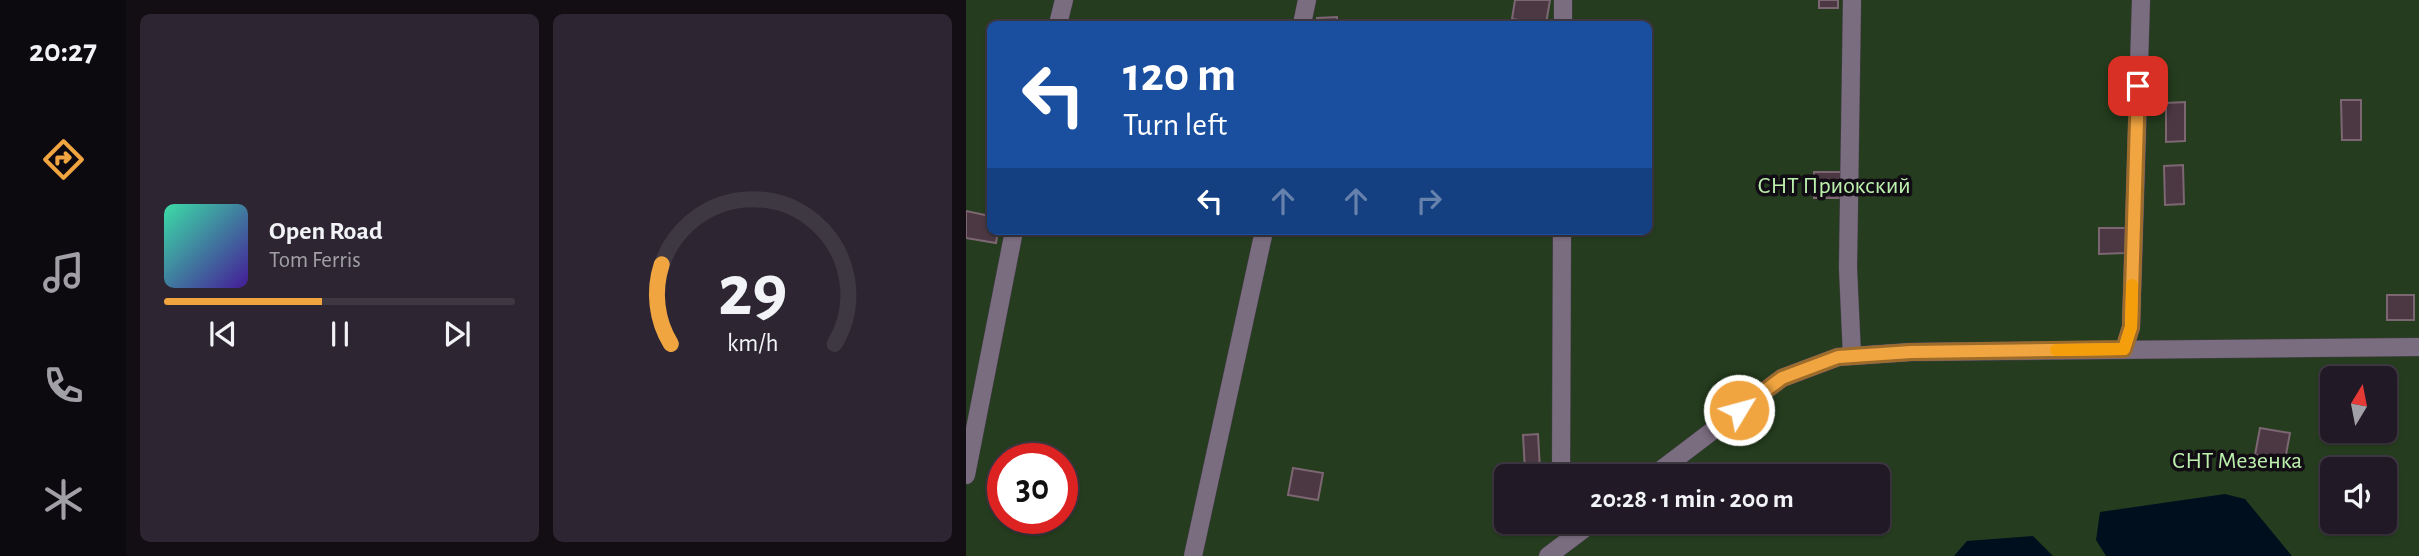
<!DOCTYPE html>
<html lang="en">
<head>
<meta charset="utf-8">
<style>
	:root { --surface:#211925; --page:#2d2632; --text:#f1f3f6; --muted:#a2a0a7; --line:#3e3842; --accent:#f1a540 }
	body { margin:0; font-family:"Alegreya Sans",sans-serif; background:var(--page); color:var(--text); height:100vh; display:flex; flex-direction:column; font-size:26px; white-space:nowrap }
	* { box-sizing:border-box; margin:0 }
	p { font-size:23px; color:var(--muted) }
	.icon { flex:none; width:38px; height:38px; fill:none; stroke:currentColor; stroke-width:2; stroke-linecap:round; stroke-linejoin:round }
	.map { position:relative; flex:1; overflow:hidden }
	.panel { display:flex; flex-direction:column; gap:14px; padding:14px; background:#120e14; width:840px }
	.panel>* { flex:none }
	.banner { position:absolute; left:21px; top:21px; width:665px; height:214px; border-radius:10px; box-shadow:0 2px 5px #0004,0 0 0 2px var(--line); background:#1a4fa0; color:#fff; overflow:hidden }
	.needle { width:46px; rotate:10deg }
	.fabs { position:absolute; left:1354px; top:366px; display:grid; gap:14px }
	.fabs a { display:grid; place-items:center; width:77px; height:77px; border-radius:10px; background:var(--surface); box-shadow:0 2px 5px #0004,0 0 0 2px var(--line); font-size:35px }
	.speed { position:absolute; left:21px; top:443px; display:flex; gap:14px; font-size:35px; font-weight:700; text-align:center }
	.speed>* { display:grid; place-content:center; width:91px; height:91px; border-radius:50%; background:var(--surface); box-shadow:0 2px 5px #0004,0 0 0 2px var(--line); line-height:1 }
	.speed .limit { border:10px solid #d22; background:#fff; color:#111 }
	.pin { position:absolute; display:grid; place-items:center; width:60px; height:60px; color:#fff; margin:-30px; border-radius:14px; box-shadow:0 4px 10px #0006 }
	.me { position:absolute; width:77px; margin:-38px; rotate:53deg; stroke-linejoin:round; filter:drop-shadow(0 0 5px #0008) }
	.turn { display:flex; align-items:center; gap:24px; height:147px; padding:0 21px; font-size:32px }
	.turn .icon { width:91px; height:91px; stroke-width:2.5 }
	.turn b { display:block; font-size:49px; line-height:60px }
	.lanes { display:flex; align-items:center; height:66px; padding:0 21px; background:#0003; justify-content:center; gap:35px; direction:ltr }
	.lanes .off { opacity:.35 }
	.panel .widget { flex:1; display:flex; flex-direction:column; justify-content:center; gap:10px; min-width:0; padding:0 24px; border-radius:10px; background:var(--page) }
	.panel .dial { align-items:center; gap:0 }
	.dial svg { height:182px; overflow:visible; fill:none; stroke:var(--line); stroke-width:7; stroke-linecap:round; text-anchor:middle }
	.dial text { fill:var(--text); stroke:none }
	.song { display:flex; align-items:center; gap:21px }
	.cover { width:84px; height:84px; border-radius:10px; background:linear-gradient(135deg,hsl(160 70% 55%),hsl(260 70% 35%)) }
	.played { height:7px; border-radius:4px; background:linear-gradient(90deg,var(--accent) 45%,var(--line) 45%) }
	.keys { display:flex; justify-content:space-around; direction:ltr }
	.panel .tiles { flex:1; display:grid; gap:14px; grid-template-columns:repeat(2,1fr) }
	.trip { position:absolute; left:528px; top:464px; width:396px; height:70px; border-radius:10px; background:var(--surface); box-shadow:0 2px 5px #0004,0 0 0 2px var(--line); font-weight:600; line-height:70px; text-align:center }
	main { display:flex; flex:1; min-height:0 }
	.tabs { display:flex; flex-direction:column; width:126px; justify-content:space-around; align-items:center; background:#0d0a0f; color:var(--muted) }
	.tabs .icon { width:49px; height:49px }
	.tabs .selected { color:var(--accent) }
	.tabs b { font-size:32px; color:var(--text) }
	.map>svg:first-child { display:block }
	.green { fill:#253d1e; fill-rule:evenodd }
	.water { fill:#000f1e }
	.building { fill:#4c3843; stroke:#7c6672; stroke-width:2 }
	.lines { fill:none; stroke-linecap:round; stroke-linejoin:round }
	.street-casing { stroke:#463d4b; stroke-width:19 }
	.street { stroke:#7b6d80; stroke-width:18 }
	.route-casing { stroke:#9d6b2a; stroke-width:18 }
	.route { stroke:#f1a540; stroke-width:12 }
	.slow { stroke:#f59e0b; stroke-width:12 }
	.labels { text-anchor:middle; stroke-width:7; stroke-linejoin:round; paint-order:stroke }
	.park-label { font-size:24px; fill:#bcf1ad; stroke:#120d14 }
</style>
</head>
<body>
<main>
<nav class="tabs">
<b>20:27</b>
<svg class="icon selected" aria-label="directions" viewBox="0 0 24 24"><path d="M12 3l9 9-9 9-9-9zM9 14v-3h6M13 9l2 2-2 2"/></svg>
<svg class="icon" aria-label="music" viewBox="0 0 24 24"><path d="M9 18V5l10-2v13"/><circle cx="6" cy="18" r="3"/><circle cx="16" cy="16" r="3"/></svg>
<svg class="icon" aria-label="phone" viewBox="0 0 24 24"><path d="M5 4h4l2 5-3 2q2 4 5 5l2-3 5 2v4C11 20 4 13 5 4z"/></svg>
<svg class="icon" aria-label="climate" viewBox="0 0 24 24"><path d="M12 3v18M4 7l16 10M4 17L20 7"/></svg>
</nav>
<section class="panel">
<div class="tiles">
<div class="widget">
<div class="song"><i class="cover"></i><div><b>Open Road</b><p>Tom Ferris</p></div></div>
<div class="played"></div>
<div class="keys"><svg class="icon" aria-label="previous" viewBox="0 0 24 24"><path d="M18 5L8 12l10 7zM5 5v14"/></svg><svg class="icon" aria-label="pause" viewBox="0 0 24 24"><path d="M8 5v14M16 5v14"/></svg><svg class="icon" aria-label="next" viewBox="0 0 24 24"><path d="M6 5l10 7-10 7zM19 5v14"/></svg></div>
</div>
<div class="widget dial"><svg viewBox="0 0 100 80">
<path d="M14 69A42 42 0 1 1 86 69"/>
<path d="M14 69A42 42 0 0 1 10 34" stroke="#f1a540"/>
<text x="50" y="56" font-size="32" font-weight="700">29</text>
<text x="50" y="72" font-size="11">km/h</text>
</svg></div>
</div>
</section>
<div class="map">
<svg width="1453" height="556" viewBox="0 0 1453 556">
	<rect width="100%" height="100%" fill="#2c2131"/>
	<path class="green" d="M 0,0 L 1453,0 L 1453,556 L 0,556 ZM 24,24 L 682,24 L 682,231 L 24,231 ZM 1367,378 L 1419,378 L 1419,430 L 1367,430 ZM 37,458 L 96,458 L 96,518 L 37,518 ZM 1367,469 L 1419,469 L 1419,522 L 1367,522 ZM 541,476 L 912,476 L 912,522 L 541,522 Z"/>
	<path class="water" d="M 1259,494 L 1279,499 L 1326,556 L 1140,556 L 1130,540 L 1134,512 Z
		M 1067,536 L 1087,556 L 988,556 L 1001,541 Z"/>
	<path class="building" d="M 549,0 L 584,0 L 580,24 L 546,19 Z
		M 853,0 L 872,0 L 872,8 L 853,8 Z
		M 371,17 L 371,24 L 351,24 L 351,18 Z
		M 1375,100 L 1395,100 L 1395,140 L 1376,140 Z
		M 1219,102 L 1219,141 L 1200,142 L 1200,103 Z
		M 1217,165 L 1218,204 L 1199,205 L 1198,166 Z
		M 848,172 L 875,172 L 875,198 L 848,198 Z
		M 0,211 L 24,216 L 24,231 L 32,231 L 30,243 L 0,238 Z
		M 1133,228 L 1160,228 L 1159,253 L 1133,254 Z
		M 1421,295 L 1448,295 L 1448,320 L 1421,320 Z
		M 1294,428 L 1324,433 L 1319,460 L 1289,455 Z
		M 572,434 L 574,470 L 559,471 L 557,435 Z
		M 327,468 L 357,473 L 352,500 L 322,495 Z"/>
	<g class="lines">
		<g class="street-casing">
			<path id="street" d="M 92,24 L 98,0
				M 336,24 L 341,0
				M 597,24 L 597,0
				M 1158,350 L 1165,327 L 1175,0
				M 886,356 L 882,268 L 886,0
				M 0,475 L 48,231
				M 595,476 L 596,231
				M 687,476 L 816,378 L 872,357 L 945,352 L 1453,347
				M 227,556 L 298,231
				M 582,556 L 627,522"/>
		</g>
		<use href="#street" class="street"/>
	</g>
	<g class="lines">
		<g class="route-casing">
			<path id="route" d="M 773,410 L 816,378 L 872,357 L 945,352 L 1158,349 L 1165,327 L 1172,86"/>
		</g>
		<use href="#route" class="route"/>
		<path class="slow" d="M 1090,350 L 1158,349 L 1165,327 L 1166,285"/>
	</g>
	<g class="labels">
		<g class="park-label">
			<text x="868" y="193">СНТ Приокский</text>
			<text x="1271" y="468">СНТ Мезенка</text>
		</g>
	</g>
</svg>
<div class="fabs">
<a><svg class="needle" viewBox="-14 -14 28 28"><path d="M0-13l5 13h-10z" fill="#e53935"/><path d="M0 13l5-13h-10z" fill="#a2a0a7"/></svg></a>
<a><svg class="icon" aria-label="sound" viewBox="0 0 24 24"><path d="M4 9h4l5-4v14l-5-4H4zM17 9q2 3 0 6"/></svg></a>
</div>
<div class="speed"><div class="limit">30</div></div>
<div class="pin" style="left:1172px;top:86px;background:#d93025"><svg class="icon" aria-label="arrive" viewBox="0 0 24 24"><path d="M6 21V4h12l-3 4 3 4H6"/></svg></div>
<svg class="me" style="left:773px;top:410px" viewBox="-20 -20 40 40"><circle r="17" fill="#f1a540" stroke="#fff" stroke-width="3"/><path d="M0-11L8 9 0 5-8 9z" fill="#fff"/></svg>
<div class="trip">20:28 · 1 min · 200 m</div>
<div class="banner">
<div class="turn"><svg class="icon" aria-label="left" viewBox="0 0 24 24"><path d="M17 20v-9H6M10 6l-5 5 5 5"/></svg><div><b>120 m</b>Turn left</div></div>
<div class="lanes"><svg class="icon" aria-label="left" viewBox="0 0 24 24"><path d="M17 20v-9H6M10 6l-5 5 5 5"/></svg><svg class="icon off" aria-label="ahead" viewBox="0 0 24 24"><path d="M12 20V5M6 11l6-6 6 6"/></svg><svg class="icon off" aria-label="ahead" viewBox="0 0 24 24"><path d="M12 20V5M6 11l6-6 6 6"/></svg><svg class="icon off" aria-label="right" viewBox="0 0 24 24"><path d="M7 20v-9h11M14 6l5 5-5 5"/></svg></div>
</div>
</div>
</main>
</body>
</html>
